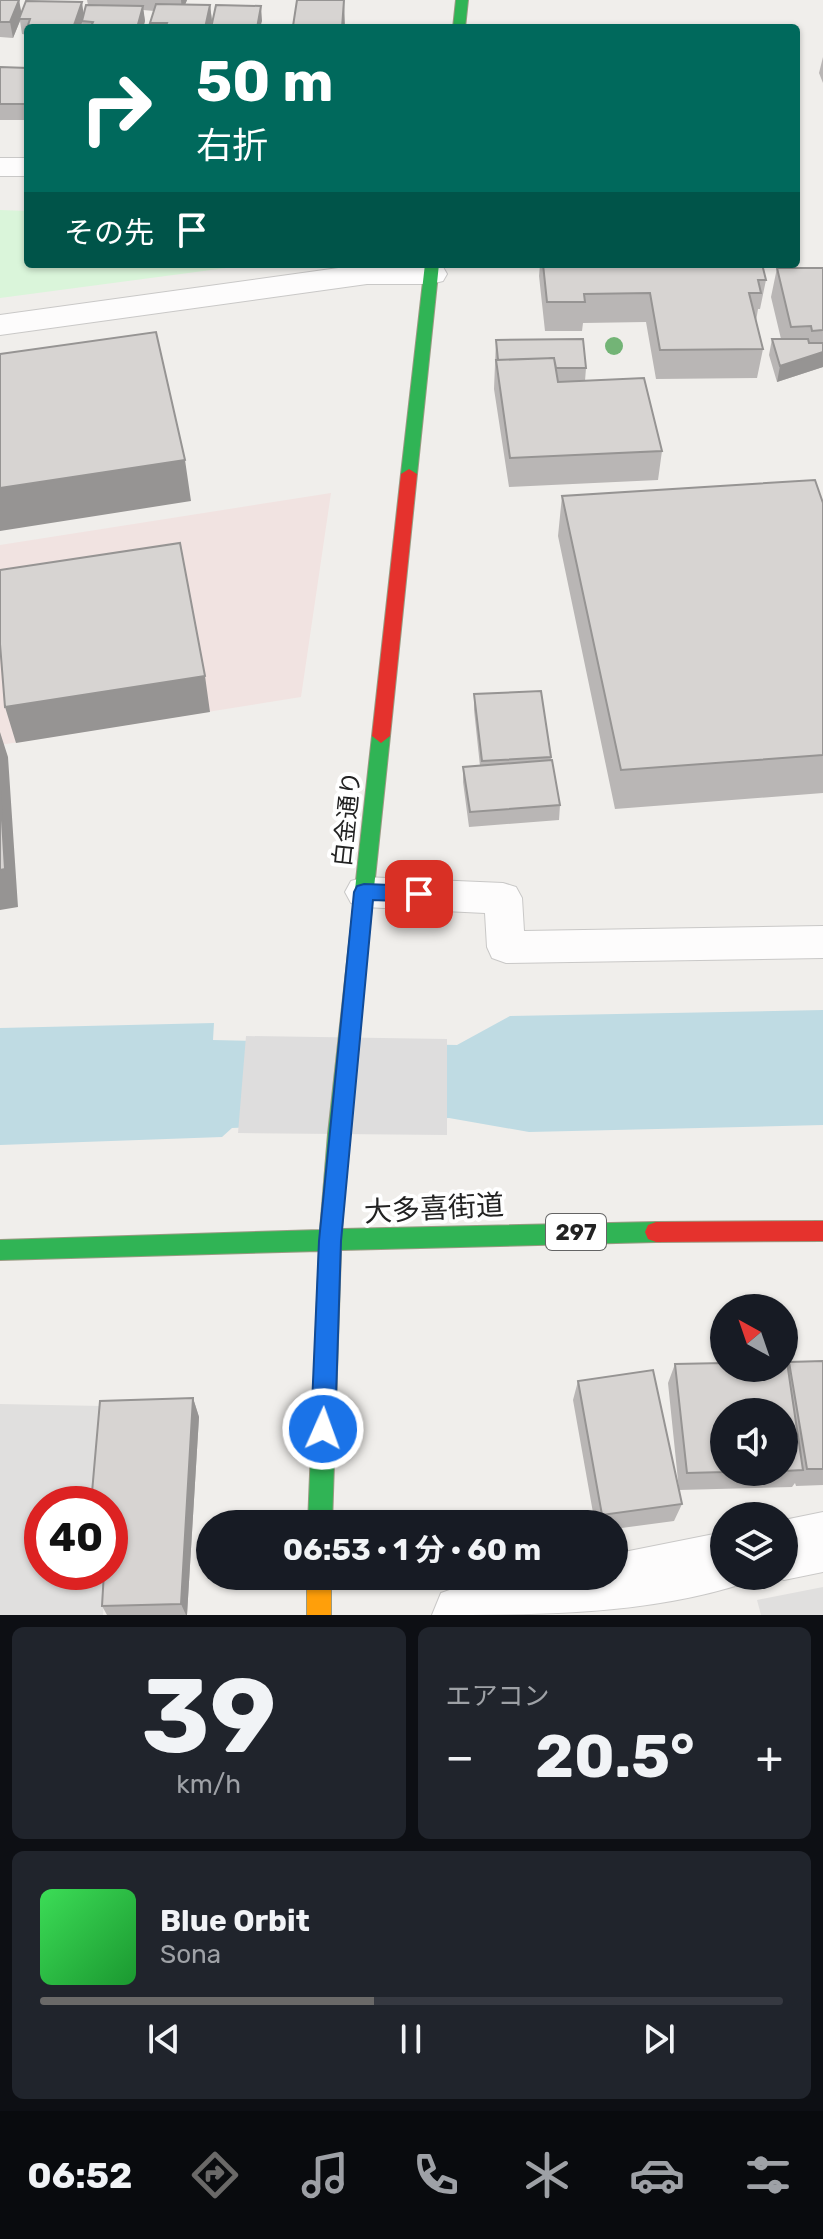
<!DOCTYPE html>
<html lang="ja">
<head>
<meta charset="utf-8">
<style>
	:root { --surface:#171b24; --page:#20242c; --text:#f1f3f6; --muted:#9ea1a6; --line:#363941; --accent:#6a6968 }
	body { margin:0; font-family:Rubik,"Noto Sans JP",sans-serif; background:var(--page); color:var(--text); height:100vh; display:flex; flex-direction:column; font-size:30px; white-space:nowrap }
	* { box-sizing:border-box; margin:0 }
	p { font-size:26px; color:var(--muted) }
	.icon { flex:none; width:44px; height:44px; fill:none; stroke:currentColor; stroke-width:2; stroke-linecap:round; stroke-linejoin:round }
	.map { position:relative; height:1615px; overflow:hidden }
	.side { display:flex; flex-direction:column; gap:12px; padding:12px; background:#0d0f14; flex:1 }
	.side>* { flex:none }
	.guide { position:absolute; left:24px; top:24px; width:776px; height:244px; border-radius:8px; box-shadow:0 2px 6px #0004; background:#00695c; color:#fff; overflow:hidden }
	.needle { width:52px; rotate:320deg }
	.fabs { position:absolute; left:710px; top:1294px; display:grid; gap:16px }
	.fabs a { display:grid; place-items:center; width:88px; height:88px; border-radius:50%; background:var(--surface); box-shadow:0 2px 6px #0004; font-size:40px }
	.speed { position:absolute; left:24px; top:1486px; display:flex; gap:16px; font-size:40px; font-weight:700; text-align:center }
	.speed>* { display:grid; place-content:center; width:104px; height:104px; border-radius:50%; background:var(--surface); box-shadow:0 2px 6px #0004; line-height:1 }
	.speed .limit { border:12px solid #d22; background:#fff; color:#111 }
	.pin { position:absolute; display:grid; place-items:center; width:68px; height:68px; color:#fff; margin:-34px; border-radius:16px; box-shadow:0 4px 12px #0006 }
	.me { position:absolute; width:88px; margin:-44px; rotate:2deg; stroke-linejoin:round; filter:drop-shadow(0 0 6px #0008) }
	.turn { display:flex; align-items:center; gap:28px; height:168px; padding:0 40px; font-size:36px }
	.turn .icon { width:104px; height:104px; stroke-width:2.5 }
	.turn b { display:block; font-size:56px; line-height:68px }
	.then { display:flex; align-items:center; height:76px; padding:0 40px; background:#0003; gap:16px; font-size:30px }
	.big { font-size:60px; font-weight:700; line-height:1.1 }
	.side .tile { flex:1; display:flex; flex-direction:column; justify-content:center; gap:12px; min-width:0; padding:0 28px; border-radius:12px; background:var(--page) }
	.side .dial { align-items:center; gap:0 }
	.dial b { font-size:104px; line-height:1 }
	.song { display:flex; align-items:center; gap:24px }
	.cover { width:96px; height:96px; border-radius:12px; background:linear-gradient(135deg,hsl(130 70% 55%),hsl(130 70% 35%)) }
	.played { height:8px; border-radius:4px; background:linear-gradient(90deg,var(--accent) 45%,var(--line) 45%) }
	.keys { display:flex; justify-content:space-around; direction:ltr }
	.heat { display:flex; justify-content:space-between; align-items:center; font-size:44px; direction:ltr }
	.side .tiles { flex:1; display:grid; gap:12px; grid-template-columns:1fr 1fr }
	.tile:last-child { grid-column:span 2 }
	.trip { position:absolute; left:196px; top:1510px; width:432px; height:80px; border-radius:40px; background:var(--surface); box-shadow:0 2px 6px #0004; font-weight:700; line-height:80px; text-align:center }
	.menu { display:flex; height:128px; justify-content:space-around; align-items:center; background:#090b0e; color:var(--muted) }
	.menu .icon { width:56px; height:56px }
	.menu .selected { color:var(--accent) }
	.menu b { font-size:36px; color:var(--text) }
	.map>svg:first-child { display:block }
	.commercial { fill:#f1e3e1 }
	.park { fill:#daf5da }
	.parking { fill:#e0dfde }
	.water { fill:#bfdbe3 }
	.pier { fill:#dedddd }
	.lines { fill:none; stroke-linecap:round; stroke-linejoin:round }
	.lane-casing { stroke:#c9c8c7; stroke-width:2 }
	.street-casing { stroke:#c9c8c7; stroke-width:2 }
	.fast-casing { stroke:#999a82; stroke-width:2 }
	.slow-casing { stroke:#999a82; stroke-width:2 }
	.jam-casing { stroke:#999a82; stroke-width:2 }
	.lane { fill:#fdfcfc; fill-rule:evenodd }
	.street { fill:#fdfcfc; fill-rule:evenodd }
	.fast { fill:#30b455; fill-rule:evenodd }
	.slow { fill:#ff9f0a; fill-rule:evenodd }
	.jam { fill:#e5322d; fill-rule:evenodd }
	.tree { fill:#73b476 }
	.wall { fill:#b9b6b5; fill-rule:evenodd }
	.shaded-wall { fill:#969493 }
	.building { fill:#d7d4d2; stroke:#969493; stroke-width:2 }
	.route { fill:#1a73e8; stroke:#114b97; stroke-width:2 }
	.labels { text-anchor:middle; stroke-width:8; stroke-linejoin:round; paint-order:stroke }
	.shield { fill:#fff; stroke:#646464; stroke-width:2 }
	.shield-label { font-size:22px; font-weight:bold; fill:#222 }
	.street-label { font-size:24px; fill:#222; stroke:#fff }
	.near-street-label { font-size:28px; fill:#222; stroke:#fff }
</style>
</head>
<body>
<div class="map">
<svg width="823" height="1615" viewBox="0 0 823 1615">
	<rect width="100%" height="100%" fill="#f0eeeb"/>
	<path class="commercial" d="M 331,493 L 301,697 L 0,745 L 0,545 Z"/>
	<path class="park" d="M 0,210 L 28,211 L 28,264 L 256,264 L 0,298 Z"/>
	<path class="parking" d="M 0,1404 L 102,1406 L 95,1504 L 42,1504 L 42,1572 L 106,1572 L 103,1615 L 0,1615 Z
		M 823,1587 L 823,1615 L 761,1615 L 757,1600 Z"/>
	<path class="water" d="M 823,1010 L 823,1125 L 529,1132 L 449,1118 L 232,1128 L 222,1137 L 0,1145 L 0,1028 L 214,1023 L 213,1040 L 457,1045 L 510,1016 Z"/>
	<path class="pier" d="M 246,1036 L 447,1039 L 447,1135 L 238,1133 Z"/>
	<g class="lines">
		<g class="lane-casing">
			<path id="lane" d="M 364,877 L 503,883 L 516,887 L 522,898 L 524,931 L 823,926 L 823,958 L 506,963 L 492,958 L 487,947 L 485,913 L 364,907 L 351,903 L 345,892 L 351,881 Z"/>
		</g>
		<g class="street-casing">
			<path id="street" d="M 0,158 L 28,158 L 28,176 L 0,176 Z
				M 367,264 L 431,264 L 443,267 L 447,274 L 443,281 L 431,284 L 367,284 L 0,335 L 0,315 Z
				M 823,1512 L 823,1572 L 784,1580 L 775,1576 L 784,1576 L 784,1520 Z
				M 724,1532 L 724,1576 L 748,1576 L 745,1583 C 647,1615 537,1615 432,1615 L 441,1593 C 497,1571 555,1576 614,1576 L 614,1554 Z"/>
		</g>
		<g class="fast-casing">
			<path id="fast" d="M 456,0 L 468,0 L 465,28 L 453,28 Z
				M 425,264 L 439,264 L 417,474 L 409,479 L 401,474 Z
				M 381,729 L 390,736 L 348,1134 L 342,1229 L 656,1222 L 664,1225 L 667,1232 L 664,1239 L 656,1242 L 341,1250 L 332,1524 L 308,1524 L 319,1251 L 0,1260 L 0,1240 L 320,1230 L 328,1134 L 372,736 Z"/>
		</g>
		<g class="slow-casing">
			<path id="slow" d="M 307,1576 L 331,1576 L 331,1615 L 307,1615 Z"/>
		</g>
		<g class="jam-casing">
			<path id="jam" d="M 409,469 L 417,474 L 390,736 L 381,743 L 372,736 L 401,474 Z
				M 823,1221 L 823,1241 L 656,1242 L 648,1239 L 645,1232 L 648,1225 L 656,1222 Z"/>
		</g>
		<use href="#lane" class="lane"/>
		<use href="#street" class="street"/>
		<use href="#fast" class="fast"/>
		<use href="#slow" class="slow"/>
		<use href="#jam" class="jam"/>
	</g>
	<circle class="tree" cx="614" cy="346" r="9"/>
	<path class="wall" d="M 0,0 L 19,0 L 21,14 L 84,15 L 88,5 L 87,0 L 187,0 L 185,5 L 210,5 L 212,21 L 210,28 L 151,28 L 150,23 L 154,11 L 143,10 L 145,21 L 143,28 L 83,28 L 82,23 L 80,28 L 28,28 L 28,35 L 22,34 L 20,21 L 13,38 L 0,37 Z
		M 823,57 L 823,83 L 819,73 Z
		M 0,67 L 28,68 L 28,120 L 0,120 Z
		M 540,264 L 762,264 L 766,280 L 760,309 L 758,309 L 756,321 L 763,349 L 757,378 L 656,379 L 646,322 L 583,323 L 582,331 L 545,331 L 539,276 Z
		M 777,268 L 823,268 L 823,367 L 777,382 L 769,355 L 772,339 L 781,339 L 771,297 Z
		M 496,340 L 586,368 L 585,381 L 662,451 L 658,480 L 509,487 L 494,389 Z
		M 562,496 L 823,503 L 823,793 L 615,809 L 558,536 Z
		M 474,694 L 551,757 L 560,805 L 559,820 L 469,827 L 463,782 L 463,767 L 480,766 L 474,710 Z
		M 823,1361 L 823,1485 L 796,1486 L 795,1483 L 792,1487 L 679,1490 L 668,1383 L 675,1364 L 787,1366 L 789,1362 ZM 784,1412 L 784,1472 L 724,1472 Z
		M 578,1381 L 682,1504 L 674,1521 L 614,1529 L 614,1524 L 595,1524 L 573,1400 Z
		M 193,1398 L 199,1417 L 187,1615 L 107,1615 L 102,1606 Z"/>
	<path class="shaded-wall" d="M 19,0 L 22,16 L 13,38 L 10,22 Z
		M 181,0 L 187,0 L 182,12 Z
		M 344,0 L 345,28 L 342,28 Z
		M 82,2 L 84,17 L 80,28 L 73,28 Z
		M 210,5 L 212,21 L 210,28 L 205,28 Z
		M 143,6 L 145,21 L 143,28 L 137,28 Z
		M 261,6 L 262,21 L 260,28 L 257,28 Z
		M 823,352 L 823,367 L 777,382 L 780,366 Z
		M 185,460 L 191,501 L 0,531 L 0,488 Z
		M 205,676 L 210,712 L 16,743 L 5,707 Z
		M 0,732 L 8,757 L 18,907 L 0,910 Z
		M 193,1398 L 199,1417 L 187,1615 L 186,1615 L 181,1604 Z"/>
	<path class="building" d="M 0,0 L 19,0 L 10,22 L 0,22 Z
		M 297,0 L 344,0 L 342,28 L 300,28 L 300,26 L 293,26 Z
		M 26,1 L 82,2 L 73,28 L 27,28 L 30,19 L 19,19 Z
		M 156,4 L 210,5 L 205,28 L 165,28 L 167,23 L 150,23 Z
		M 86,5 L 143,6 L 137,28 L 90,28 L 93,22 L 82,21 Z
		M 216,5 L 261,6 L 257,28 L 211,28 Z
		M 0,67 L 28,68 L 28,104 L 0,104 Z
		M 543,264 L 762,264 L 766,280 L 758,280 L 761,293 L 749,293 L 763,349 L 660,350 L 650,293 L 584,294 L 585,302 L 547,302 Z
		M 777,268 L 823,268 L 823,330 L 812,331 L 811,326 L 791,327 Z
		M 156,332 L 185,460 L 0,488 L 0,354 Z
		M 583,339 L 586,368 L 556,368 L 554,358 L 498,360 L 496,340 Z
		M 772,339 L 808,339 L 809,343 L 823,343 L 823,352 L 780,366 Z
		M 554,358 L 558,382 L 644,378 L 662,451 L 510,458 L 496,360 Z
		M 815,480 L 823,503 L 823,755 L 621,770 L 562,496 Z
		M 180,543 L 205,676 L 5,707 L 0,644 L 0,570 Z
		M 541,691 L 551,757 L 482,761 L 474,694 Z
		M 552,760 L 560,805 L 470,812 L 463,767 Z
		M 0,788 L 5,869 L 0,870 Z
		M 823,1361 L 823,1469 L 807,1469 L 789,1362 Z
		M 784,1362 L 787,1362 L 803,1470 L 784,1471 L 784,1412 L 724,1412 L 724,1472 L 687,1473 L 675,1364 L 724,1363 L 724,1368 L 784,1368 Z
		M 653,1370 L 682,1504 L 602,1515 L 578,1381 Z
		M 193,1398 L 181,1604 L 102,1606 L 104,1572 L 110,1572 L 110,1504 L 91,1504 L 100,1401 Z"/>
	<path class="route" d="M 364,884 L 419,886 L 426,889 L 429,894 L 426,900 L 419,902 L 373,900 L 341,1241 L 335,1429 L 332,1437 L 323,1440 L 315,1437 L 311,1429 L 319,1241 L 354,892 L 357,886 Z"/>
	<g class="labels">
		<rect class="shield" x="546" y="1214" width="60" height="36" rx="6"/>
		<g class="shield-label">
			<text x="576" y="1240">297</text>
		</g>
		<g class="street-label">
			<text transform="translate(347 819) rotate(-84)" y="8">白金通り</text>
		</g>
		<g class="near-street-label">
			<text transform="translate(434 1208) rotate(-3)" y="10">大多喜街道</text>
		</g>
	</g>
</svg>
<div class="fabs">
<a><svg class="needle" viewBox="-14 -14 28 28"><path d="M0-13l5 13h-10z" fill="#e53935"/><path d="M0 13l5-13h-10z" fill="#9ea1a6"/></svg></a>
<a><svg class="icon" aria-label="sound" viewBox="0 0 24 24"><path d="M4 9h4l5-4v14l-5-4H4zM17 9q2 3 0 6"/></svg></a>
<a><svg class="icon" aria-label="layers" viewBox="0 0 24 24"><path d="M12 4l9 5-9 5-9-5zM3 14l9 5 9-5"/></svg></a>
</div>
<div class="speed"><div class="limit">40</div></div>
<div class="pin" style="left:419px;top:894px;background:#d93025"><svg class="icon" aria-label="arrive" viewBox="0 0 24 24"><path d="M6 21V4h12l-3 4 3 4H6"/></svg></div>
<svg class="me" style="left:323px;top:1429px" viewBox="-20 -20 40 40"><circle r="17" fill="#1a73e8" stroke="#fff" stroke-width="3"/><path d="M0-11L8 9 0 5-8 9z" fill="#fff"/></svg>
<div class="trip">06:53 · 1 分 · 60 m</div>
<div class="guide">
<div class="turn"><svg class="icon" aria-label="right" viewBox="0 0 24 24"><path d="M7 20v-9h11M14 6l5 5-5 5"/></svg><div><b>50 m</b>右折</div></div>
<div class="then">その先<svg class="icon" aria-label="arrive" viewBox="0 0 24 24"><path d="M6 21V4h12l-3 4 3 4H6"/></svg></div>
</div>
</div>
<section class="side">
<div class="tiles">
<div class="tile dial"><b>39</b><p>km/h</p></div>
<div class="tile"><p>エアコン</p>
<div class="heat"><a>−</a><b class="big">20.5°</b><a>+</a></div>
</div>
<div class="tile">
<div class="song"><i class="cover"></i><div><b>Blue Orbit</b><p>Sona</p></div></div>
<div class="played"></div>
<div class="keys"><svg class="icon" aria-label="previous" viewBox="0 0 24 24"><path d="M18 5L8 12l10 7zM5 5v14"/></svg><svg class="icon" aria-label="pause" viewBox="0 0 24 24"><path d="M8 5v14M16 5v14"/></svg><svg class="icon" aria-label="next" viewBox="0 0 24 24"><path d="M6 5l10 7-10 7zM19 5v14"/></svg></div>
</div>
</div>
</section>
<nav class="menu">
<b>06:52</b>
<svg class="icon selected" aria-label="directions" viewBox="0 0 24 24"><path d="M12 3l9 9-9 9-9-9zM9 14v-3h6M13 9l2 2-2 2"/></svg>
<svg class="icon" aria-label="music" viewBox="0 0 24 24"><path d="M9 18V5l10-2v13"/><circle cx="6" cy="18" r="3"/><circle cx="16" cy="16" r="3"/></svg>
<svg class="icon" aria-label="phone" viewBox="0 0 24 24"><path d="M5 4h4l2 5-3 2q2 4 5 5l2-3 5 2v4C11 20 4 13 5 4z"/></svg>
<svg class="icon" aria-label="climate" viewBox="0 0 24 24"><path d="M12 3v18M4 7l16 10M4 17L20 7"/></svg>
<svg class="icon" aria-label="car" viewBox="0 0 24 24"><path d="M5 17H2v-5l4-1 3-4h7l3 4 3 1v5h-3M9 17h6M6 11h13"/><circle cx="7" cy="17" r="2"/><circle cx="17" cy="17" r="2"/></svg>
<svg class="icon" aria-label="filters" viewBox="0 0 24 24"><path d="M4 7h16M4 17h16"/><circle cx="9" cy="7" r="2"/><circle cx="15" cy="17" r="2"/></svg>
</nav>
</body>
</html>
